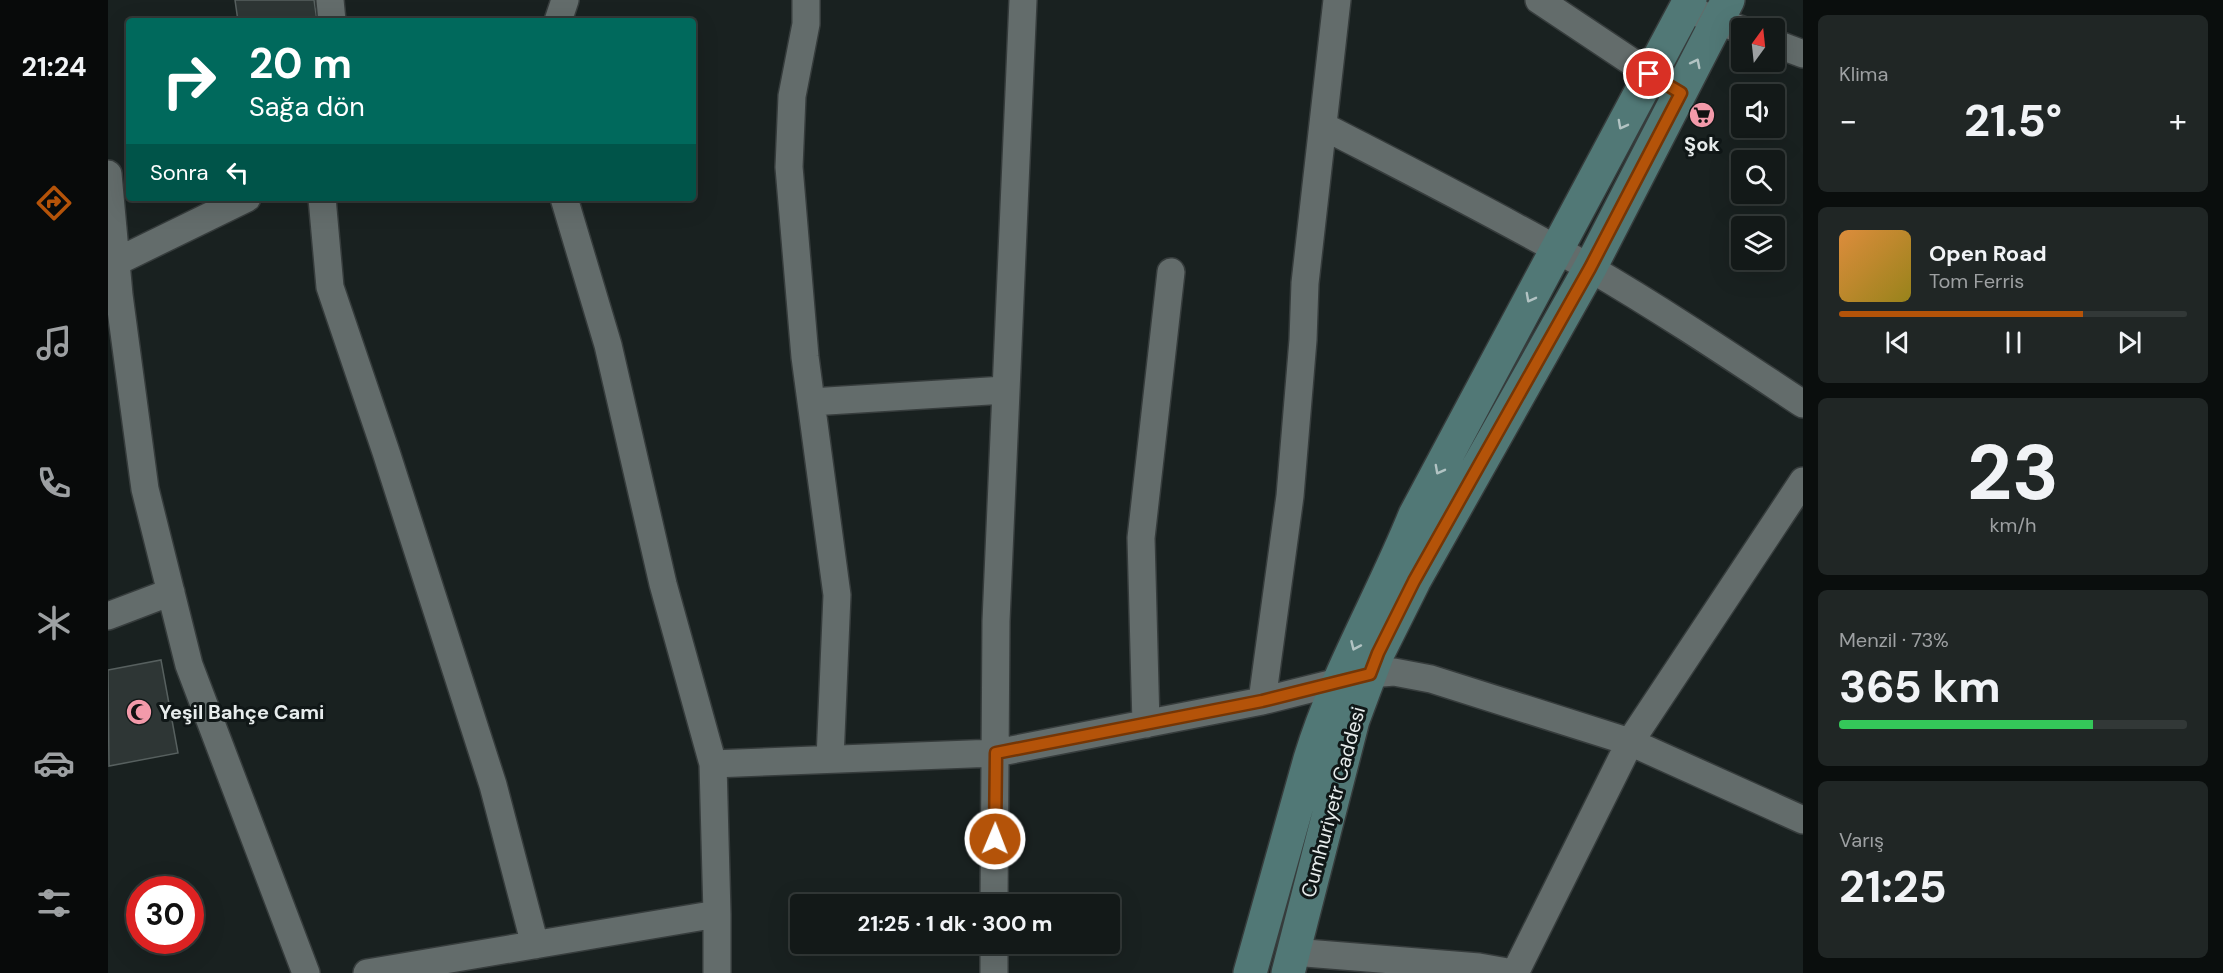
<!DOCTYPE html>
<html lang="tr">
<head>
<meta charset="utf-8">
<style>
	:root { --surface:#131918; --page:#202625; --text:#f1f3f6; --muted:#9da0a2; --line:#323837; --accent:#b45309 }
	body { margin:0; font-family:"DM Sans",sans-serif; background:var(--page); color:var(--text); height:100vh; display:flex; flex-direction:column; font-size:22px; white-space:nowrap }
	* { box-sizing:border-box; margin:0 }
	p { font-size:20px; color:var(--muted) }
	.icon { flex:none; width:33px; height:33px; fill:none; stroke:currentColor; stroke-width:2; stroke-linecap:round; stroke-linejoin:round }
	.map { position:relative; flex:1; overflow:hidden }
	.details { display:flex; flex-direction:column; gap:15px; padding:15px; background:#0a0e0d; width:420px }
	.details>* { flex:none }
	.hud { position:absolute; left:18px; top:18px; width:570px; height:183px; border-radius:6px; box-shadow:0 6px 24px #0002,0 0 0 2px var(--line); background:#00695c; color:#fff; overflow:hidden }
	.needle { width:39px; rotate:15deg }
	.fabs { position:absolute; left:1623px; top:18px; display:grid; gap:12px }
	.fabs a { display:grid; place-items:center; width:54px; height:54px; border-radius:6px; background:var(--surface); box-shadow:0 6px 24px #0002,0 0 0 2px var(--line); font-size:30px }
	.speed { position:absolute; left:18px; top:876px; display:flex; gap:12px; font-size:30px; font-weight:700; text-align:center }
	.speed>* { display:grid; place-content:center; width:78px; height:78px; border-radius:50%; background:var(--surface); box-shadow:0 6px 24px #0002,0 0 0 2px var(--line); line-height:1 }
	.speed .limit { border:9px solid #d22; background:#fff; color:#111 }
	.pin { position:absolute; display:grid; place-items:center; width:51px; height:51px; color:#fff; margin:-26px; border:3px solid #fff; border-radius:50%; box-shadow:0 2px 6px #0007 }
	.me { position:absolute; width:66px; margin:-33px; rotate:1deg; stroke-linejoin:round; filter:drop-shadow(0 0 4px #0008) }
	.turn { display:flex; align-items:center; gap:21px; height:126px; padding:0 24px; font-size:27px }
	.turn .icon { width:78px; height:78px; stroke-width:2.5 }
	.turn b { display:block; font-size:42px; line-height:51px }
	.then { display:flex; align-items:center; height:57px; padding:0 24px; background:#0003; gap:12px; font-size:22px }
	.big { font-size:45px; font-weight:700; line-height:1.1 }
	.details .widget { flex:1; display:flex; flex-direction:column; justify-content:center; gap:9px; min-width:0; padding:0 21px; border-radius:9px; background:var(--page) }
	.details .dial { align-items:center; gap:0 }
	.dial b { font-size:78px; line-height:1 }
	.song { display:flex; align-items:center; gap:18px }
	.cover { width:72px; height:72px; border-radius:9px; background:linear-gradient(135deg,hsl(30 70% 55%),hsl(50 70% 35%)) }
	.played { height:6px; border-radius:3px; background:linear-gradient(90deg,var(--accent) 70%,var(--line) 70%) }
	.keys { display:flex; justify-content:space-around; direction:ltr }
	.heat { display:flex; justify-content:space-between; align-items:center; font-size:33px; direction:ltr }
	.charge { height:9px; border-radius:4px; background:linear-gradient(90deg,#34c759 73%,var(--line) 0) }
	.trip { position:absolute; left:682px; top:894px; width:330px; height:60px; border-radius:6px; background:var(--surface); box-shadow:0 6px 24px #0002,0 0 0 2px var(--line); font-weight:700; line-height:60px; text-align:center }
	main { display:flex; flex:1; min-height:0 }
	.tab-bar { display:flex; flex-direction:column; width:108px; justify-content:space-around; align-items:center; background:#080a0a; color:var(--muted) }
	.tab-bar .icon { width:42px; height:42px }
	.tab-bar .active { color:var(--accent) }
	.tab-bar b { font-size:27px; color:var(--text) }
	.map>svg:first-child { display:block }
	.building { fill:#2e3635; stroke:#57605f; stroke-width:1.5 }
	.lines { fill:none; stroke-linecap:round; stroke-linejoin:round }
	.street-casing { stroke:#363c3c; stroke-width:30 }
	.secondary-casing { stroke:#363c3c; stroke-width:36 }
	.street { stroke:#636c6b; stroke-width:27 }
	.secondary { stroke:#517876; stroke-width:33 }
	.oneway { stroke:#b2c3c3 }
	.route-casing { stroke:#753606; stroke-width:15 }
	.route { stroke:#b45309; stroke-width:10 }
	.labels { text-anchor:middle; stroke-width:6; stroke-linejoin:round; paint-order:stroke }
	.poi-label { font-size:20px; font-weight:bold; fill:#e7ecec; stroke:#101717 }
	.street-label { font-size:20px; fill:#e7ecec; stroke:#101717 }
</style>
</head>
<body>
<main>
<nav class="tab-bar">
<b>21:24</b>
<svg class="icon active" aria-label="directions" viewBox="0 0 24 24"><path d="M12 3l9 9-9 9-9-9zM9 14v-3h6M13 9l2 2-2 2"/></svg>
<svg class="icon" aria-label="music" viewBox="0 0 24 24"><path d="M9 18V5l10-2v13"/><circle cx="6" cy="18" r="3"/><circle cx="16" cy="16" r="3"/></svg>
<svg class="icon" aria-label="phone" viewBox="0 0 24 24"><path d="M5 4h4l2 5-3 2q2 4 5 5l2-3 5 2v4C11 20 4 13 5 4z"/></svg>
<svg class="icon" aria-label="climate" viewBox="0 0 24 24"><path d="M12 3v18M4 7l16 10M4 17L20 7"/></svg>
<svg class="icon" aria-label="car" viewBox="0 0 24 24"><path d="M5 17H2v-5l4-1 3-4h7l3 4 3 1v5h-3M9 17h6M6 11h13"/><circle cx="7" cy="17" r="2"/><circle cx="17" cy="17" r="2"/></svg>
<svg class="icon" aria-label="filters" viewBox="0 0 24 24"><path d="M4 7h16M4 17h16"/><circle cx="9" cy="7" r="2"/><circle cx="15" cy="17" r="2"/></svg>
</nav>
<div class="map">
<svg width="1695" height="973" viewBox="0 0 1695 973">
	<rect width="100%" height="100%" fill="#192120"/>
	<path class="building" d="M 127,0 L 206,0 L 209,21 L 130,21 Z
		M 53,660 L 70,753 L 1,766 L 0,670 Z"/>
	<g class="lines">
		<g class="street-casing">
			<path id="street" d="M 222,0 L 224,21
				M 698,0 L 698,24 L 684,96 L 681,167 L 697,357 L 729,595 L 722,759
				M 1431,0 L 1560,86
				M 1590,13 L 1634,30
				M 450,21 L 457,0
				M 1666,43 L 1695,54
				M 1215,126 C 1304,172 1393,217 1480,267 C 1554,310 1624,357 1695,404
				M 0,174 L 11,295 L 37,489 L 81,665 L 198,973
				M 214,198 L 222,287 L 278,452 L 385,785 L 427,945
				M 456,198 L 500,345 L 555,584 L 605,764 L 609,914
				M 8,262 L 139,198
				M 703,402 L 897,390
				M 0,616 L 63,592
				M 1154,701 L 1182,496 L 1195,340 L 1197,283 L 1229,0
				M 1038,724 L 1033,538 L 1063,272
				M 605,764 L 888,753 L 1154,701 L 1262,674 L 1286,672 L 1323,679 L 1522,742 L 1695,820
				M 886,904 L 888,621 L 915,0
				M 1185,952 L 1371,967 L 1405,973
				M 259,973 L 609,914 L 609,973
				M 886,973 L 886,944
				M 1407,973 L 1522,742 L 1695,481"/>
		</g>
		<g class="secondary-casing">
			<path id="secondary" d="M 1142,973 L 1202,759 C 1228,674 1274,597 1307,515 L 1582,0
				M 1180,973 L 1245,720 L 1270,653 L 1306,581 L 1482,268 L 1620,0"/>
		</g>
		<use href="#street" class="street"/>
		<use href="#secondary" class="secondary"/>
	</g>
	<defs><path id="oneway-chevron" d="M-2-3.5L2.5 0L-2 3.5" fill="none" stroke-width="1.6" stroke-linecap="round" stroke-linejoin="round" transform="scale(1.5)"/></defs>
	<g class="oneway">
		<use href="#oneway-chevron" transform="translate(1588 63) rotate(-63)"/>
		<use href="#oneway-chevron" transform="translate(1514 125) rotate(118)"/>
		<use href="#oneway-chevron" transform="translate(1422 298) rotate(118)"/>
		<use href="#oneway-chevron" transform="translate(1331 470) rotate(118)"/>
		<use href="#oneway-chevron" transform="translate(1247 646) rotate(114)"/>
	</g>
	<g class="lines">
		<g class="route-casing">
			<path id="route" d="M 887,839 L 888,753 L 1154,701 L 1262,674 L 1270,653 L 1306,581 L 1482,268 L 1573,93 L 1541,74"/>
		</g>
		<use href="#route" class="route"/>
	</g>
	<defs>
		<g id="supermarket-disc" transform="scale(1.35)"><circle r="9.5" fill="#f39aaa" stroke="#101717"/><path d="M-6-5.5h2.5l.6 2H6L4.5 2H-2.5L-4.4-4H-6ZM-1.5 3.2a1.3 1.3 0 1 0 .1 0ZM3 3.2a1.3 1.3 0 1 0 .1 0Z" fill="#111"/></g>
		<g id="mosque-disc" transform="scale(1.35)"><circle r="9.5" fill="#f39aaa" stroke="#101717"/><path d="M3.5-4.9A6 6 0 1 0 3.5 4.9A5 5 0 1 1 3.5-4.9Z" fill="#111"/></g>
	</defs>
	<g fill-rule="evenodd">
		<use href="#supermarket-disc" x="1594" y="115"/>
		<use href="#mosque-disc" x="31" y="712"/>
	</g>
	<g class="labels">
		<g class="poi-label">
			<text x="1594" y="151">Şok</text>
			<text x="51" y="719" text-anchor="start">Yeşil Bahçe Cami</text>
		</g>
		<g class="street-label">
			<text transform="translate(1225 802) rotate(-75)" y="7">Cumhuriyetr Caddesi</text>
		</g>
	</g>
</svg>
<div class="fabs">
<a><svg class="needle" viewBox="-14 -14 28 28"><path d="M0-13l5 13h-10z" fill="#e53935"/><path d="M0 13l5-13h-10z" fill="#9da0a2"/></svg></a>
<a><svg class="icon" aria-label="sound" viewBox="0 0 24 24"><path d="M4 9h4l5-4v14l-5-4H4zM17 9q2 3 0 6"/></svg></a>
<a><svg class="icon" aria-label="search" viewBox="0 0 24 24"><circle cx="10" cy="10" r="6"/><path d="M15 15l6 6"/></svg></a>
<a><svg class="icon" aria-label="layers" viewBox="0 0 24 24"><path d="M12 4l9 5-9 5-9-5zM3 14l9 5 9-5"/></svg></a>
</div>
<div class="speed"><div class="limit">30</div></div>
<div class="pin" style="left:1541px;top:74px;background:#d93025"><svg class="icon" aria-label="arrive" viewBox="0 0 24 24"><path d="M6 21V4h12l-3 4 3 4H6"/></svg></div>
<svg class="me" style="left:887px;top:839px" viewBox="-20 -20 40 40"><circle r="17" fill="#b45309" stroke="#fff" stroke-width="3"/><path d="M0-11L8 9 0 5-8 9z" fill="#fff"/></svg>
<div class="trip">21:25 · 1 dk · 300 m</div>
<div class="hud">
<div class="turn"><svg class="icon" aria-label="right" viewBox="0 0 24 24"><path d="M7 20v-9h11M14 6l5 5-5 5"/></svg><div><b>20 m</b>Sağa dön</div></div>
<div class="then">Sonra<svg class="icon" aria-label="left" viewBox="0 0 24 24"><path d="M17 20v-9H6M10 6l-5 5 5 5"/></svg></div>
</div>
</div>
<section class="details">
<div class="widget"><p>Klima</p>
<div class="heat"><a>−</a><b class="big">21.5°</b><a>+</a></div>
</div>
<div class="widget">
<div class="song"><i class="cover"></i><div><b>Open Road</b><p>Tom Ferris</p></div></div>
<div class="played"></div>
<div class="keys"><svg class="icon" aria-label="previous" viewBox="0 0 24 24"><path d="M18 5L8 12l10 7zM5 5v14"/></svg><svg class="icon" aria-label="pause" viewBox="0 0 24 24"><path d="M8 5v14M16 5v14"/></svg><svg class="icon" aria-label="next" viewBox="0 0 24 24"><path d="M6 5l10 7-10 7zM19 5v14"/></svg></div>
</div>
<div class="widget dial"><b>23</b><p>km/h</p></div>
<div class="widget"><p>Menzil · 73%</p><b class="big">365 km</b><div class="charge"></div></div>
<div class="widget"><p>Varış</p><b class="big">21:25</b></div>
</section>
</main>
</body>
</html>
